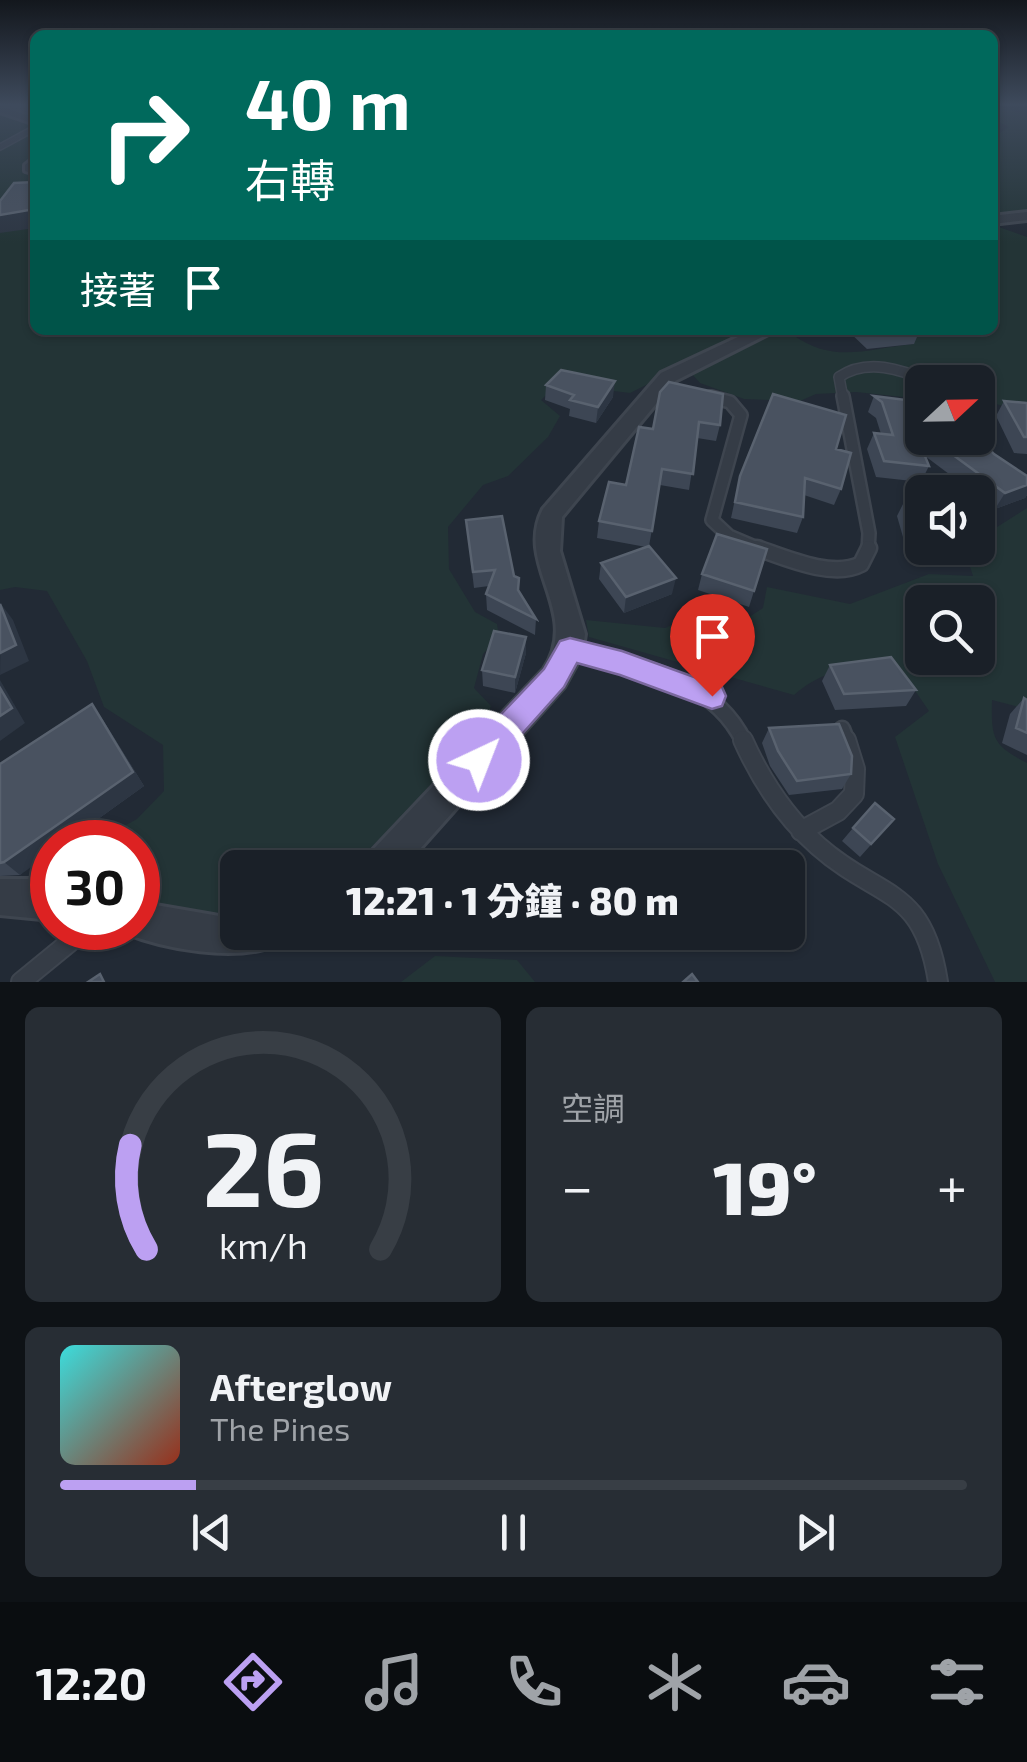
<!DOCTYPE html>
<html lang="zh-TW">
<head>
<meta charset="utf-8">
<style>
	:root { --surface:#1a2028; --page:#272d34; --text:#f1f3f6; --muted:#9fa3a8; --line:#383e45; --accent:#bca0f2 }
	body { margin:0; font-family:"Exo 2","Noto Sans TC",sans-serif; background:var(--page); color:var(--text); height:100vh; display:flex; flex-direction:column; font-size:38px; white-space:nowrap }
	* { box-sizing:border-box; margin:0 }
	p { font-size:32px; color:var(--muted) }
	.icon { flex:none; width:55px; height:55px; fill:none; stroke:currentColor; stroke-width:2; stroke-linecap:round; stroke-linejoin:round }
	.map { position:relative; height:982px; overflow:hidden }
	.panel { display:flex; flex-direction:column; gap:25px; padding:25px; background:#0e1216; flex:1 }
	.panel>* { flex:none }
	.top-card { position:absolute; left:30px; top:30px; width:968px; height:305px; border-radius:15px; box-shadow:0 2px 8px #0004,0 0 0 2px var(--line); background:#00695c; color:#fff; overflow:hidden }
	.needle { width:65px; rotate:68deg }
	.tools { position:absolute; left:905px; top:365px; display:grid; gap:20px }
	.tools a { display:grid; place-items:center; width:90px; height:90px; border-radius:15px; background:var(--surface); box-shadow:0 2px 8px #0004,0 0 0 2px var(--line); font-size:50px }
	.speed { position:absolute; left:30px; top:820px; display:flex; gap:20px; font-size:50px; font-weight:700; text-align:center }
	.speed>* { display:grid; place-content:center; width:130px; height:130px; border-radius:50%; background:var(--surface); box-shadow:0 2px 8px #0004,0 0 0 2px var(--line); line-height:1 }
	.speed .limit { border:15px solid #d22; background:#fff; color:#111 }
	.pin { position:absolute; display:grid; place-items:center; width:85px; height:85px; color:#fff; margin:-102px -42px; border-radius:50% 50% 50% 0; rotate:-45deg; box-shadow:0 0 10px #0007 }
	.pin .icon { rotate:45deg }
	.me { position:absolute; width:110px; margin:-55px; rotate:43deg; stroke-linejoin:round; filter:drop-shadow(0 0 8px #0008) }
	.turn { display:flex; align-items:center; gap:35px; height:210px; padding:0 50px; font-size:45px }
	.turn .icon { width:130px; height:130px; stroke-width:2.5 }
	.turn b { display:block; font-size:70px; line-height:85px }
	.then { display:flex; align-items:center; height:95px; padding:0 50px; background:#0003; gap:20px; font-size:38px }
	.big { font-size:75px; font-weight:800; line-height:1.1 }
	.panel .tile { flex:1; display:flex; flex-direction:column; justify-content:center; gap:15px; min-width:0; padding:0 35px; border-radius:15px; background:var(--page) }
	.panel .dial { align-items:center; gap:0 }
	.dial svg { height:260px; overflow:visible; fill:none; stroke:var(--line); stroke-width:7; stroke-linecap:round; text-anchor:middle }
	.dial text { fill:var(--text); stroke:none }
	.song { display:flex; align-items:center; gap:30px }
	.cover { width:120px; height:120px; border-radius:15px; background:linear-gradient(135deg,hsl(180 70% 55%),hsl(10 70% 35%)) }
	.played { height:10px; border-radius:5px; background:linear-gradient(90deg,var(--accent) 15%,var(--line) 15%) }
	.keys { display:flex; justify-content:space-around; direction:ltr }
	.heat { display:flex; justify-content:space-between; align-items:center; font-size:55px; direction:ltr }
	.panel .tiles { flex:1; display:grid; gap:25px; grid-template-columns:1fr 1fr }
	.tile:last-child { grid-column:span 2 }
	.trip { position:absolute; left:220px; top:850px; width:585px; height:100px; border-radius:15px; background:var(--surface); box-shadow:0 2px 8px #0004,0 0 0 2px var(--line); font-weight:800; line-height:100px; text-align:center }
	.tabs { display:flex; height:160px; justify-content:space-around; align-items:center; background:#0a0d10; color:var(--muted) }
	.tabs .icon { width:70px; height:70px }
	.tabs .on { color:var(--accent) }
	.tabs b { font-size:45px; color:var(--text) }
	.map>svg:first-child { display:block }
	.green { fill:#233436; fill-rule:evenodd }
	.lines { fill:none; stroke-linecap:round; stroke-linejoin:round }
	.lane-far4-casing { stroke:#3e454f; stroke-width:8 }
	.lane-far3-casing { stroke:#3e454f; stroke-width:12 }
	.lane-far2-casing { stroke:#3e454f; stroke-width:16 }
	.lane-far1-casing { stroke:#3e454f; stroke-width:19 }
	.lane-casing { stroke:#3e454f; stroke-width:22 }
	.street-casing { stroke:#3e454f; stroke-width:6 }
	.lane-far4 { stroke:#353c46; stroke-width:5 }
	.lane-far3 { stroke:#353c46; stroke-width:9 }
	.lane-far2 { stroke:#353c46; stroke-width:11 }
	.lane-far1 { stroke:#353c46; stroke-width:14 }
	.lane { stroke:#353c46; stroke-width:18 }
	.street { fill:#353c46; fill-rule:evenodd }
	.wall { fill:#3d4654 }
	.shaded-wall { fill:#2d3643 }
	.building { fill:#495260; stroke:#59626f; stroke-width:2.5 }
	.route { fill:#bca0f2; stroke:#7a689d; stroke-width:2.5 }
</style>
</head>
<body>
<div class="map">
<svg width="1027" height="982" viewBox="0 0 1027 982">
	<rect width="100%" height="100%" fill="#222a35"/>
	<path class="green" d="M 993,108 L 1006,108 L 1027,116 L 1027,210 L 993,216 L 993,137 L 1009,127 L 993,119 Z
		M 0,115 L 35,124 L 35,330 L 756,330 L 630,393 L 557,384 L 541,400 L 560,416 L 548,437 L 508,476 L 483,485 L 448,527 L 449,569 L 475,612 L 497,624 L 499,637 L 483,654 L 474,688 L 491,706 C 472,749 387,834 350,867 L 238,868 L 237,915 L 138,904 L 138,842 L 95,842 L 137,819 L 164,791 L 163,745 L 104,707 L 87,661 L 47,591 L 15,587 L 0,590 Z
		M 993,225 L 1027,237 L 1027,410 L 978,401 L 978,382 L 922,382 L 922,399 L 856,392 L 816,394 L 800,401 L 744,399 L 700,383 L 690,372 L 694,366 C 723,354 764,330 793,330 L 793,335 C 834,364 866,349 913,344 L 905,330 L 992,330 Z
		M 1027,508 L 1027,709 L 992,700 C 991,739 993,745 1027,763 L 1027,982 L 995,982 L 938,864 L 895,737 L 929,711 L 900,669 C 861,662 823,669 794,695 L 589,637 L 586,620 L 665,628 L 718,605 L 749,617 L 763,608 L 767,587 L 850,604 L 929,574 L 973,576 L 964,548 L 978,548 L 978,521 L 997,527 ZM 922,602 L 978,602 L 978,658 L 922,658 Z
		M 435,956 L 517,960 L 535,982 L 401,982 Z"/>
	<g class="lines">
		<g class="lane-far4-casing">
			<path id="lane-far4" d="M 0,147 L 35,128"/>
		</g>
		<g class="lane-far3-casing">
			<path id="lane-far3" d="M 711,397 L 718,399
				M 843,399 L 839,377 C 867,358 901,369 929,382"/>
		</g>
		<g class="lane-far2-casing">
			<path id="lane-far2" d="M 843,396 L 869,533 L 868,551
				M 711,397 L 730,402 L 741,415 L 712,520 L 729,536 L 764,551"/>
		</g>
		<g class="lane-far1-casing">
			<path id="lane-far1" d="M 757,548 C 786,558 833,579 861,564 L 869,548
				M 570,650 C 635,666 713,676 744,742
				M 842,729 L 847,742"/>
		</g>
		<g class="lane-casing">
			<path id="lane" d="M 743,740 C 761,780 784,816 818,846 C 879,900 923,885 938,982
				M 801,831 L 838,811 L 854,794 L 855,769 L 846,740
				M 21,982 L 87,928"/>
		</g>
		<g class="street-casing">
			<path id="street" d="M 0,106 L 35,118 L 35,124 L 0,112 Z
				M 35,157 L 35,174 L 25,171 L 25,165 Z
				M 1027,212 L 1027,220 L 992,224 L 992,216 Z
				M 753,330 L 776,330 L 675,381 L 562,517 L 560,551 L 585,634 L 582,654 L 564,687 L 403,868 L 362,868 L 367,856 L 544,669 C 582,612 514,565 543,509 L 661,373 Z
				M 0,879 L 30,879 L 52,884 L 52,920 L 0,915 Z
				M 138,902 L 219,916 L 238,915 L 238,932 L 281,932 L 276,945 C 236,962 164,949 125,933 L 123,928 L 138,928 Z"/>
		</g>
		<use href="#lane-far4" class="lane-far4"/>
		<use href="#lane-far3" class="lane-far3"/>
		<use href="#lane-far2" class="lane-far2"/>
		<use href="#lane-far1" class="lane-far1"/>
		<use href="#lane" class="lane"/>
		<use href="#street" class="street"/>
	</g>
	<path class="wall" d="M 4,105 L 35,105 L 31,113 Z
		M 847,330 L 920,330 L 914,344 L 867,349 Z
		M 546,385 L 613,397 L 596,423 L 569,416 L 570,409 L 545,400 Z
		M 660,392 L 720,425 L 716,441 L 697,438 L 689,490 L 660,485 L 649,546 L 672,594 L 624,613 L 599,579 L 601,563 L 646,547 L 597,538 L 599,521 L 626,485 L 653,429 Z
		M 874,396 L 922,402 L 922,438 L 945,438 L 949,448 L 994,454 L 1027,476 L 1027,495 L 1025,498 L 995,509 L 978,496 L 978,492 L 973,492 L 925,456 L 929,466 L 921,482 L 876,477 L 867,449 L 874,433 L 881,434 L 876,418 L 868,412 Z
		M 1004,401 L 1027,403 L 1027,454 L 1014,453 L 996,416 Z
		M 836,449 L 841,489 L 834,505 L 804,495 L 803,517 L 797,533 L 731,518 L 740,476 Z
		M 905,500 L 922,502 L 922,548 L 970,548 L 961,565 L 909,558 L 897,516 Z
		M 466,520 L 514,576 L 519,591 L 536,619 L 535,635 L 487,610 L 486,594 L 489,586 L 474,588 Z
		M 702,574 L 754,591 L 749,607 L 698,590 Z
		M 526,653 L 515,693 L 483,686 L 482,670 Z
		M 830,665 L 916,690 L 906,706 L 835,710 L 822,681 Z
		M 1024,698 L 1027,700 L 1027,755 L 1002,743 L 1010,714 Z
		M 92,704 L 103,720 L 144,786 L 66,842 L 52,842 L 20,875 L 0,876 L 0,764 Z
		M 769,728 L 851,774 L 842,789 L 789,795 L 770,766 L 762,743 Z
		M 894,819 L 860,857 L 842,841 L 853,828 Z"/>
	<path class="shaded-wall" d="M 28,105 L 35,105 L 35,111 L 31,113 Z
		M 35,209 L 35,228 L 0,233 L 0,215 Z
		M 615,381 L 613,397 L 596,423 L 598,407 Z
		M 1027,485 L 1027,495 L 1025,498 L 995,509 L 1005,493 Z
		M 676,578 L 672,594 L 624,613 L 626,597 Z
		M 1,604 L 13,620 L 29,661 L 0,675 Z
		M 526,637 L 526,653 L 515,693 L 515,677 Z
		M 0,680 L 25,723 L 0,741 Z
		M 92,704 L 103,720 L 144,786 L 66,842 L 52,842 L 52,852 L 20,875 L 4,862 Z"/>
	<path class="building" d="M 35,182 L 35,209 L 0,215 L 0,201 L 14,183 Z
		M 868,330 L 911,330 L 873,334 Z
		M 561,370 L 615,381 L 598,407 L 570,400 L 574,395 L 546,385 Z
		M 669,382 L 723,394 L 720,425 L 699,422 L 693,474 L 662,469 L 652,531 L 599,521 L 609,482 L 626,485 L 639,427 L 653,429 L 660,392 Z
		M 773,394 L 846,415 L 836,449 L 851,453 L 841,489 L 805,478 L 803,517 L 735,502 L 740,476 Z
		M 874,396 L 922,402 L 922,432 L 912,424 L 929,466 L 884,461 L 874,433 L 893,435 L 882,402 Z
		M 1004,401 L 1027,403 L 1027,437 L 1024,437 Z
		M 930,438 L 945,438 L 949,448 L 979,438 L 994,454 L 1027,476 L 1027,485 L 1005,493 Z
		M 905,500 L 922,502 L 922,543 L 918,542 Z
		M 502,516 L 514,576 L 519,578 L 518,590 L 536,619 L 486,594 L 495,570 L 473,572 L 466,520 Z
		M 717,534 L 767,549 L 754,591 L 702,574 Z
		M 649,546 L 676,578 L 626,597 L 601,563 Z
		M 0,604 L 16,645 L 0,653 Z
		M 494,631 L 526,637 L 515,677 L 482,670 Z
		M 891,657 L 916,690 L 844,694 L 830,665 Z
		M 0,688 L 12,708 L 0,716 Z
		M 1024,698 L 1027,700 L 1027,733 L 1016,728 Z
		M 92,704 L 133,772 L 4,862 L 0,863 L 0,764 Z
		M 839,724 L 852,756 L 851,774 L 797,781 L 778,751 L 769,728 Z
		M 875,803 L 894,819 L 871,844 L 853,828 Z
		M 100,974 L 104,982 L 88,982 Z
		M 692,974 L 698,982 L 683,982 Z"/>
	<linearGradient id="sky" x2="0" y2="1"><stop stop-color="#13171d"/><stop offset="0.43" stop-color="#3e4a5c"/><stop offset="1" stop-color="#3e4a5c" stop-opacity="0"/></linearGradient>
	<rect width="1027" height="243" fill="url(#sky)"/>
	<path class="route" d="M 570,638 L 622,651 L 722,687 L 726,696 L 722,706 L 712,709 L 620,675 L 577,663 L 564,687 L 490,770 L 479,775 L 468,770 L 463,760 L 468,749 L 544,669 L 560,641 Z"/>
</svg>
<div class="tools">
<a><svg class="needle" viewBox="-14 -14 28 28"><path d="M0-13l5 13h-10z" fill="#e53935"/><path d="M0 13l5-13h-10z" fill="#9fa3a8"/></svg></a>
<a><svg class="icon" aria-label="sound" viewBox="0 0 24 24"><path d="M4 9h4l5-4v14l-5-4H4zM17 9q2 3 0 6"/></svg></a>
<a><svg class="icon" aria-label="search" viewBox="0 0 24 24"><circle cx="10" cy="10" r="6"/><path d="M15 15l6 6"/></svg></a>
</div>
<div class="speed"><div class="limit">30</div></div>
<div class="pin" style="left:712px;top:696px;background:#d93025"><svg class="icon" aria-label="arrive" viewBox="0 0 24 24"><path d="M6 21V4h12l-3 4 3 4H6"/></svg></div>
<svg class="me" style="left:479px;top:760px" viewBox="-20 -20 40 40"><circle r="17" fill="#bca0f2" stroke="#fff" stroke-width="3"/><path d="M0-11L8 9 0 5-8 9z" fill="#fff"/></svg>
<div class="trip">12:21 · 1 分鐘 · 80 m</div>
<div class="top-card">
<div class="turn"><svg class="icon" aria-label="right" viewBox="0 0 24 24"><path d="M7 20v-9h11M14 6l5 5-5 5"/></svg><div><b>40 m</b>右轉</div></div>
<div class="then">接著<svg class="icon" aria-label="arrive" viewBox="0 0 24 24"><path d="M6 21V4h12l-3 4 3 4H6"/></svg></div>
</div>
</div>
<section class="panel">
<div class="tiles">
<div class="tile dial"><svg viewBox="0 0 100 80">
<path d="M14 69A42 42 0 1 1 86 69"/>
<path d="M14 69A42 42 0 0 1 9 37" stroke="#bca0f2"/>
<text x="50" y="56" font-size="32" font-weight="700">26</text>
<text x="50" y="72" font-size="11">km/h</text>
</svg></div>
<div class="tile"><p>空調</p>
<div class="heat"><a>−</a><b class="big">19°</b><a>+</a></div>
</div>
<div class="tile">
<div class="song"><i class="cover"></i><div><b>Afterglow</b><p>The Pines</p></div></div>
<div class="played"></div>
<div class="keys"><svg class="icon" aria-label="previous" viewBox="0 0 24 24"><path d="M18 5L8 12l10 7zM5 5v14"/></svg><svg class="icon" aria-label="pause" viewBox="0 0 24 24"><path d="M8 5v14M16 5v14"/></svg><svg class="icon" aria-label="next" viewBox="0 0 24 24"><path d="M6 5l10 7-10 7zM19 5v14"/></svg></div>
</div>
</div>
</section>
<nav class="tabs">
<b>12:20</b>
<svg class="icon on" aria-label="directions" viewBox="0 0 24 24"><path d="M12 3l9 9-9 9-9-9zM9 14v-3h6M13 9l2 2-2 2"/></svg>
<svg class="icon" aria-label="music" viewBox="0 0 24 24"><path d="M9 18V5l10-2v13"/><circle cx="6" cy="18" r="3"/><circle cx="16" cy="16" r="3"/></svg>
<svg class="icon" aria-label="phone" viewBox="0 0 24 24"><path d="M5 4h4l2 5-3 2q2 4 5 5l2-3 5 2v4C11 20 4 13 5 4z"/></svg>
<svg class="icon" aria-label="climate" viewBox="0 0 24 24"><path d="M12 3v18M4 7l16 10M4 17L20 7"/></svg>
<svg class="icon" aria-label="car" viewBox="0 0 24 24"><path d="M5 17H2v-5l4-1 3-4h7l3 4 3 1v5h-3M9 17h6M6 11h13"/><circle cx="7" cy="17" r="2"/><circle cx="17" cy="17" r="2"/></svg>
<svg class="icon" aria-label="filters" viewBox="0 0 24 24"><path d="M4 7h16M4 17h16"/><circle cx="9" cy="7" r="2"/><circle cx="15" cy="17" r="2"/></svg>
</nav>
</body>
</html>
